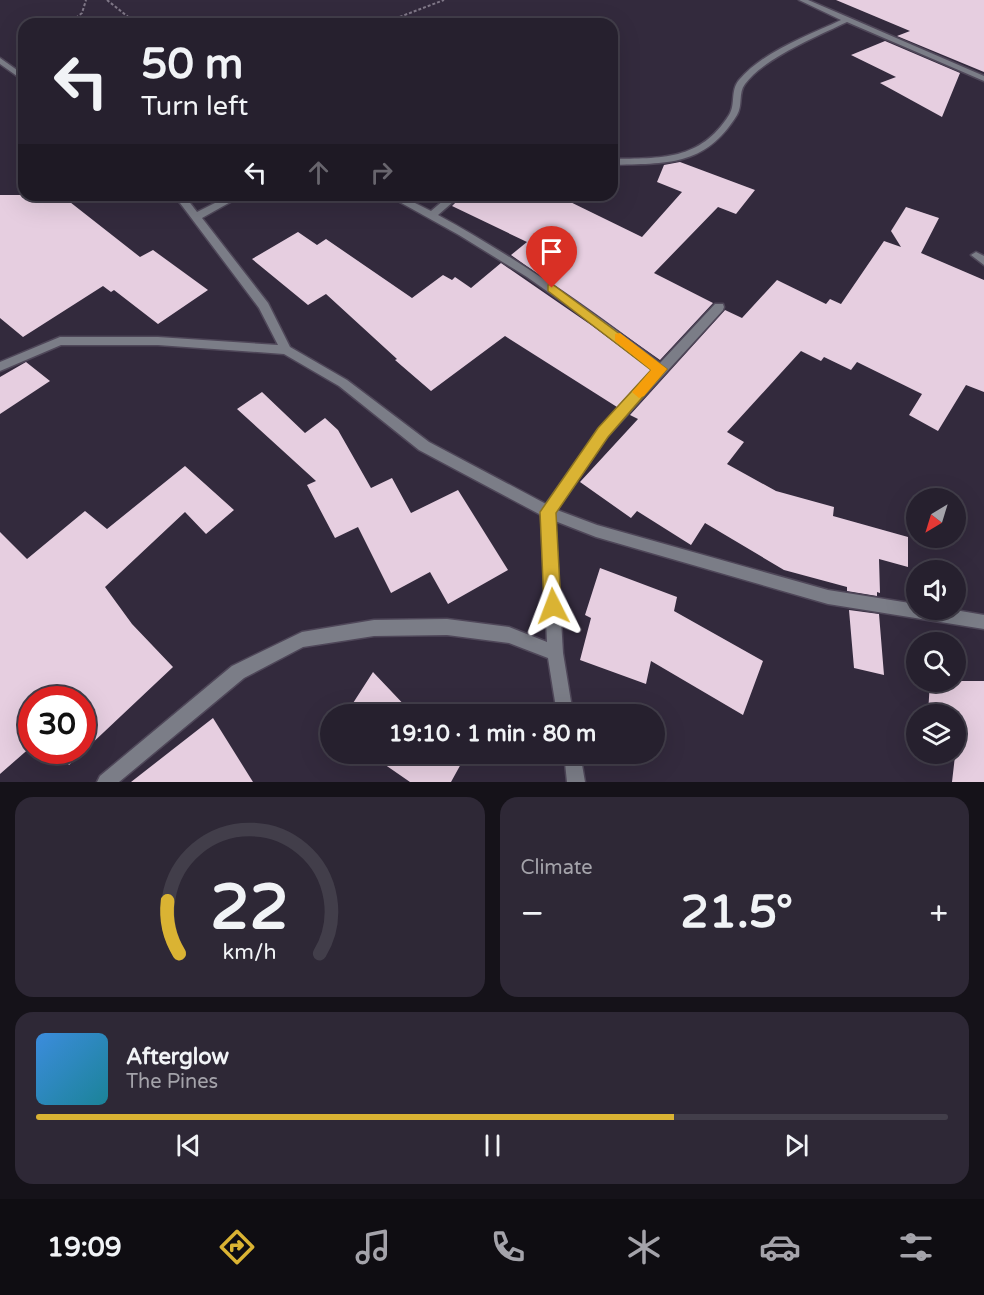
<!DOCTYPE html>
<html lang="en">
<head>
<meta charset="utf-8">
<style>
	:root { --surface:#26202e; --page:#2e2836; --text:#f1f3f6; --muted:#a4a3aa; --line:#423e4a; --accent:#dab333 }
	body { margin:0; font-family:"Varela Round",sans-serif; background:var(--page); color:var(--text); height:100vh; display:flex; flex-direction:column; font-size:22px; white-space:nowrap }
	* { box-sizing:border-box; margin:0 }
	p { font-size:20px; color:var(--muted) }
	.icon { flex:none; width:33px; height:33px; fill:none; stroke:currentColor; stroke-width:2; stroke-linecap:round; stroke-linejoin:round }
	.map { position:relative; height:782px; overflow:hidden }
	.sheet { display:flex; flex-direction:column; gap:15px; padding:15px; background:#151219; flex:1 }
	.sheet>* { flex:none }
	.top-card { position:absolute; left:18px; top:18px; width:600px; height:183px; border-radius:18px; box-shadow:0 6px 24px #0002,0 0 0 2px var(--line); background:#26202e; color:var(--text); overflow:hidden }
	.needle { width:39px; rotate:218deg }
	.tools { position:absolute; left:906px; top:488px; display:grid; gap:12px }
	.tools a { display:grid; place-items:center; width:60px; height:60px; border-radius:50%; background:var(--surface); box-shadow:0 6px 24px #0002,0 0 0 2px var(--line); font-size:30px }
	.speed { position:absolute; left:18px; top:686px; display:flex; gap:12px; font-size:30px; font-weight:700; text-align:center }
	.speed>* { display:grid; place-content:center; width:78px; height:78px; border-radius:50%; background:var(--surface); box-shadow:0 6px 24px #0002,0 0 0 2px var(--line); line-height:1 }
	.speed .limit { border:9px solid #d22; background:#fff; color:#111 }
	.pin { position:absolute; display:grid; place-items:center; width:51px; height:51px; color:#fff; margin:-62px -26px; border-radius:50% 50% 50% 0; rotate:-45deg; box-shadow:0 0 6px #0007 }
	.pin .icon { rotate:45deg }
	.me { position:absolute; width:66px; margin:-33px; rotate:357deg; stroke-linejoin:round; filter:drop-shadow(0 0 4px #0008) }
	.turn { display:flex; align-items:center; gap:21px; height:126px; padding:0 24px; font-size:27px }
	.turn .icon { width:78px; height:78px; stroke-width:2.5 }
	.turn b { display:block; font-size:42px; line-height:51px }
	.lanes { display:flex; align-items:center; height:57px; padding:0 24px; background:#0003; justify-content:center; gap:30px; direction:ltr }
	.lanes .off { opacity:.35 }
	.big { font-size:45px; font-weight:700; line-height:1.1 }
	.sheet .card { flex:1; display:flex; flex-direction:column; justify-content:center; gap:9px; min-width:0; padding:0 21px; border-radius:18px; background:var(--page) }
	.sheet .dial { align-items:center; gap:0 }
	.dial svg { height:156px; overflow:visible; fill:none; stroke:var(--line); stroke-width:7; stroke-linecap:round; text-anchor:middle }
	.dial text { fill:var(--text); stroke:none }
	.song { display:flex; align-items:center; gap:18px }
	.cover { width:72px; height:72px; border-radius:9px; background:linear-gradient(135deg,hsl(210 70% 55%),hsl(190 70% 35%)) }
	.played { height:6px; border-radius:3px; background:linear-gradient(90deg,var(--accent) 70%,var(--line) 70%) }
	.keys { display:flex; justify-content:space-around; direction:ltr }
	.heat { display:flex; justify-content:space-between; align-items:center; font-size:33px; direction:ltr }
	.sheet .tiles { flex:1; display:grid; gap:15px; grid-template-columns:1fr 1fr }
	.card:last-child { grid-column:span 2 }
	.trip { position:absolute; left:320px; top:704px; width:345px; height:60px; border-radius:30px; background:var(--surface); box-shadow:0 6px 24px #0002,0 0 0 2px var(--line); font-weight:700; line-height:60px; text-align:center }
	.dock { display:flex; height:96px; justify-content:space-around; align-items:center; background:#0f0d12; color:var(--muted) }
	.dock .icon { width:42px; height:42px }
	.dock .current { color:var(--accent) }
	.dock b { font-size:27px; color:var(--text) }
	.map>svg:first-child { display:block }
	.building { fill:#e6cee0 }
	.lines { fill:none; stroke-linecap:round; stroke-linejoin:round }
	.minor-casing { stroke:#4f4759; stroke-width:3 }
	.path { stroke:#807888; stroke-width:2; stroke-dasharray:3 2; stroke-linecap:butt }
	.minor { fill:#7b7d87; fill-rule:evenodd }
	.route { fill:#dab333; stroke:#8e7421; stroke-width:1.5 }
	.slow { fill:#f59e0b }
</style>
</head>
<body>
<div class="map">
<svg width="984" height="782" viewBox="0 0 984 782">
	<rect width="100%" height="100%" fill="#332a3d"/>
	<path class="building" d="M 836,0 L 984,0 L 984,72 L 897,36 L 910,31 Z
		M 885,41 L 960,73 L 942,117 L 880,83 L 896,77 L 851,55 Z
		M 680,162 L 755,190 L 736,214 L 718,207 L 654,273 L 713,303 L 660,360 L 511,255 L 527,242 L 452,206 L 463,195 L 556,195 L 642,237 L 682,192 L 657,182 L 664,165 Z
		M 0,195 L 61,195 L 140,257 L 153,250 L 208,290 L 158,324 L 114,290 L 111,292 L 103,286 L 23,337 L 0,318 Z
		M 906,207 L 939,218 L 921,253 L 984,280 L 984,392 L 966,385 L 938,431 L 909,415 L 922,394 L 857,362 L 851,370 L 824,357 L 821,361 L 801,351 L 727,432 L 744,442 L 727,464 L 776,491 L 834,507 L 833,516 L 908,537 L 908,567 L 879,559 L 880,593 L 877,592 L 877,596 L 847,591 L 847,587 L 784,570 L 705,523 L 691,545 L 637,511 L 631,518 L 580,482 L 638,419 L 630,415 L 725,310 L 742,318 L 777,280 L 826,304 L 830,299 L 841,304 L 884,241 L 901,247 L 891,231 Z
		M 298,232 L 317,245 L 326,239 L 412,298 L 443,275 L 452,280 L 455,277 L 471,288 L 501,263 L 591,325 L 651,370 L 617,407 L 505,336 L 431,391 L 395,360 L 397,359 L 326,294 L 308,305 L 252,259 Z
		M 26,362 L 50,381 L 0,414 L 0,377 Z
		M 262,392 L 305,433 L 325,418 L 338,430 L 371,488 L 392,478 L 411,513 L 458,490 L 508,570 L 448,604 L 430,572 L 391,593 L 358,527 L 335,538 L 307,485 L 316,481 L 237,409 Z
		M 185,466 L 234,510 L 206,534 L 185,512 L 105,587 L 132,624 L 173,667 L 69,765 L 58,750 L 82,750 L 82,699 L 32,699 L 32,746 L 0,774 L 0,532 L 27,559 L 85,511 L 107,529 Z
		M 600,568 L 677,597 L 674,611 L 763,661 L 743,715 L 651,661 L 646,684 L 580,660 L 591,618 L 585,615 Z
		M 849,610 L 879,614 L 884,675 L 854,668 Z
		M 373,672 L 410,711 L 419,704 L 435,714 L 346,714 Z
		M 930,681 L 984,681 L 984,782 L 952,782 L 955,756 L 947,753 L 956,753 L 956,714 L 928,714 Z
		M 213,718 L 253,782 L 131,782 Z
		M 368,753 L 467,753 L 451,782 L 410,782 Z"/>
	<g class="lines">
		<g class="minor-casing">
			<path id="minor" d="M 799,0 L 808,0 L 850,18 L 984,76 L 984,81 L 847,22 C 818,36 764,58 745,84 C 738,93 743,105 737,115 C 705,167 667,163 612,165 L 612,159 C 661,158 700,161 729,115 C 736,104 730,91 739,80 C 764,51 807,36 841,20 Z
				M 0,58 L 24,75 L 24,81 L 0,64 Z
				M 174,195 L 184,195 L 197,212 L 231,195 L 243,195 L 202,218 L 268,303 L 290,347 L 347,380 L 429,442 L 546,504 L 599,429 L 654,370 L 592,323 L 527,277 L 459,235 L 387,195 L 399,195 L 431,211 L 450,195 L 461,195 L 438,215 C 517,258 589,309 660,363 L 715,304 L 723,304 L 724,307 L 723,310 L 607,437 L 557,510 L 597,525 L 828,590 L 916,604 L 916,609 L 949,609 L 984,615 L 984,629 L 828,604 L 596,537 L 555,521 L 563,653 L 573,714 L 557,714 L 548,658 L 509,643 L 447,635 L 374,636 L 303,647 L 244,678 L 119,782 L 97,782 L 100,776 L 232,666 L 302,632 L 374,620 L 447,619 L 509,627 L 547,642 L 541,515 L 419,450 L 339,386 L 284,354 L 158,345 L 61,345 L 0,371 L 0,362 L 60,337 L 158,337 L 278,345 L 259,308 Z
				M 976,252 L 984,256 L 984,265 L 971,255 Z
				M 564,753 L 580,753 L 585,782 L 567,782 Z"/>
		</g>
		<path class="path" d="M 107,0 L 137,24
			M 68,24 L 82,13 L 86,0
			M 381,24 L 444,0"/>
		<use href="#minor" class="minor"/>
	</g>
	<path class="route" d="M 552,284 L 667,369 L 608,437 L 556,513 L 561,606 L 559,612 L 553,614 L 547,612 L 544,606 L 540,512 L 598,428 L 651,370 L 548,291 L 548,285 Z"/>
	<path class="slow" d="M 620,333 L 667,369 L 644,396 L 639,398 L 632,392 L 651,370 L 615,341 L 615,334 Z"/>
</svg>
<div class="tools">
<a><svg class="needle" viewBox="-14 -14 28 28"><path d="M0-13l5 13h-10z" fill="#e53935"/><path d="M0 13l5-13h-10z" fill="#a4a3aa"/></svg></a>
<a><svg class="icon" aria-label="sound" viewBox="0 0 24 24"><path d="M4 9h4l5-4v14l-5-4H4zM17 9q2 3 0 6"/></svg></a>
<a><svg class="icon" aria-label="search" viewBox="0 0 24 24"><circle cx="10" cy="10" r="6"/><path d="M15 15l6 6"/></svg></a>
<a><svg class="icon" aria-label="layers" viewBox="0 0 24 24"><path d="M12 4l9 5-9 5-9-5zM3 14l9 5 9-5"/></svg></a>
</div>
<div class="speed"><div class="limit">30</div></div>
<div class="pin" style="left:552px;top:288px;background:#d93025"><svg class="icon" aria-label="arrive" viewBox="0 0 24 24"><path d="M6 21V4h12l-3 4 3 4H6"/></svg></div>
<svg class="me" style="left:553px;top:606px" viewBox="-20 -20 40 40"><path d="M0-17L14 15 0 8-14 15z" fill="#dab333" stroke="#fff" stroke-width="4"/></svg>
<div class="trip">19:10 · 1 min · 80 m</div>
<div class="top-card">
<div class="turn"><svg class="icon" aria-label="left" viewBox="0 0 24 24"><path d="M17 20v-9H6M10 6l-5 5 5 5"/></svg><div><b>50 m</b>Turn left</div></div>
<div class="lanes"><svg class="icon" aria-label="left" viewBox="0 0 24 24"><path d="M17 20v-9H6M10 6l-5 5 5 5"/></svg><svg class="icon off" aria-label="ahead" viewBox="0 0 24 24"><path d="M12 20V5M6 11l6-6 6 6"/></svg><svg class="icon off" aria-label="right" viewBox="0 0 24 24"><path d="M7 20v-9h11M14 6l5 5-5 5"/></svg></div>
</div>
</div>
<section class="sheet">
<div class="tiles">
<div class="card dial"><svg viewBox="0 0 100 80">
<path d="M14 69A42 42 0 1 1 86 69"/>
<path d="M14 69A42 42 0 0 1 8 42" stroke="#dab333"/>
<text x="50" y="56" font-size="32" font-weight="700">22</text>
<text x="50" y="72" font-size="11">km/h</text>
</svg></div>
<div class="card"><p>Climate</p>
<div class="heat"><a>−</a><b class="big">21.5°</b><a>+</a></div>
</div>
<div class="card">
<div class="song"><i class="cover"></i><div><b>Afterglow</b><p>The Pines</p></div></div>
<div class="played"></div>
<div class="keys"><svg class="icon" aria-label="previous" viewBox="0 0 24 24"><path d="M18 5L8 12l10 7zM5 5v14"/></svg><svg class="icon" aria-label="pause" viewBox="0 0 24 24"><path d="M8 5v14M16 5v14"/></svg><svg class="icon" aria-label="next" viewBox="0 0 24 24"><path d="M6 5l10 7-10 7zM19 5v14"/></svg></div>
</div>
</div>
</section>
<nav class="dock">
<b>19:09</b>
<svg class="icon current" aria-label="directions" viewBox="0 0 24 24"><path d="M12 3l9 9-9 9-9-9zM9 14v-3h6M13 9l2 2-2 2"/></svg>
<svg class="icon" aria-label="music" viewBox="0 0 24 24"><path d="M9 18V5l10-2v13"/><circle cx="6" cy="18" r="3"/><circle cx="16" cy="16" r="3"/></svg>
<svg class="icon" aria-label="phone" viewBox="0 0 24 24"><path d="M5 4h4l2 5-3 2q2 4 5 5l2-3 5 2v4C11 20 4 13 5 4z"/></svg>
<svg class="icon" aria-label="climate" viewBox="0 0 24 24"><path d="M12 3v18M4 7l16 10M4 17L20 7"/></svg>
<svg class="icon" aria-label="car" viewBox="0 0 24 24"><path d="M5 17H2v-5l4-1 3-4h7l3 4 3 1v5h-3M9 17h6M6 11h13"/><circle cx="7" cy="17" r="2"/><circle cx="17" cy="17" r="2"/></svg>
<svg class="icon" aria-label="filters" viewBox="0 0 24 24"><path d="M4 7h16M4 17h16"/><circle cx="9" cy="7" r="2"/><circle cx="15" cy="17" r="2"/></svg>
</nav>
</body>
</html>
